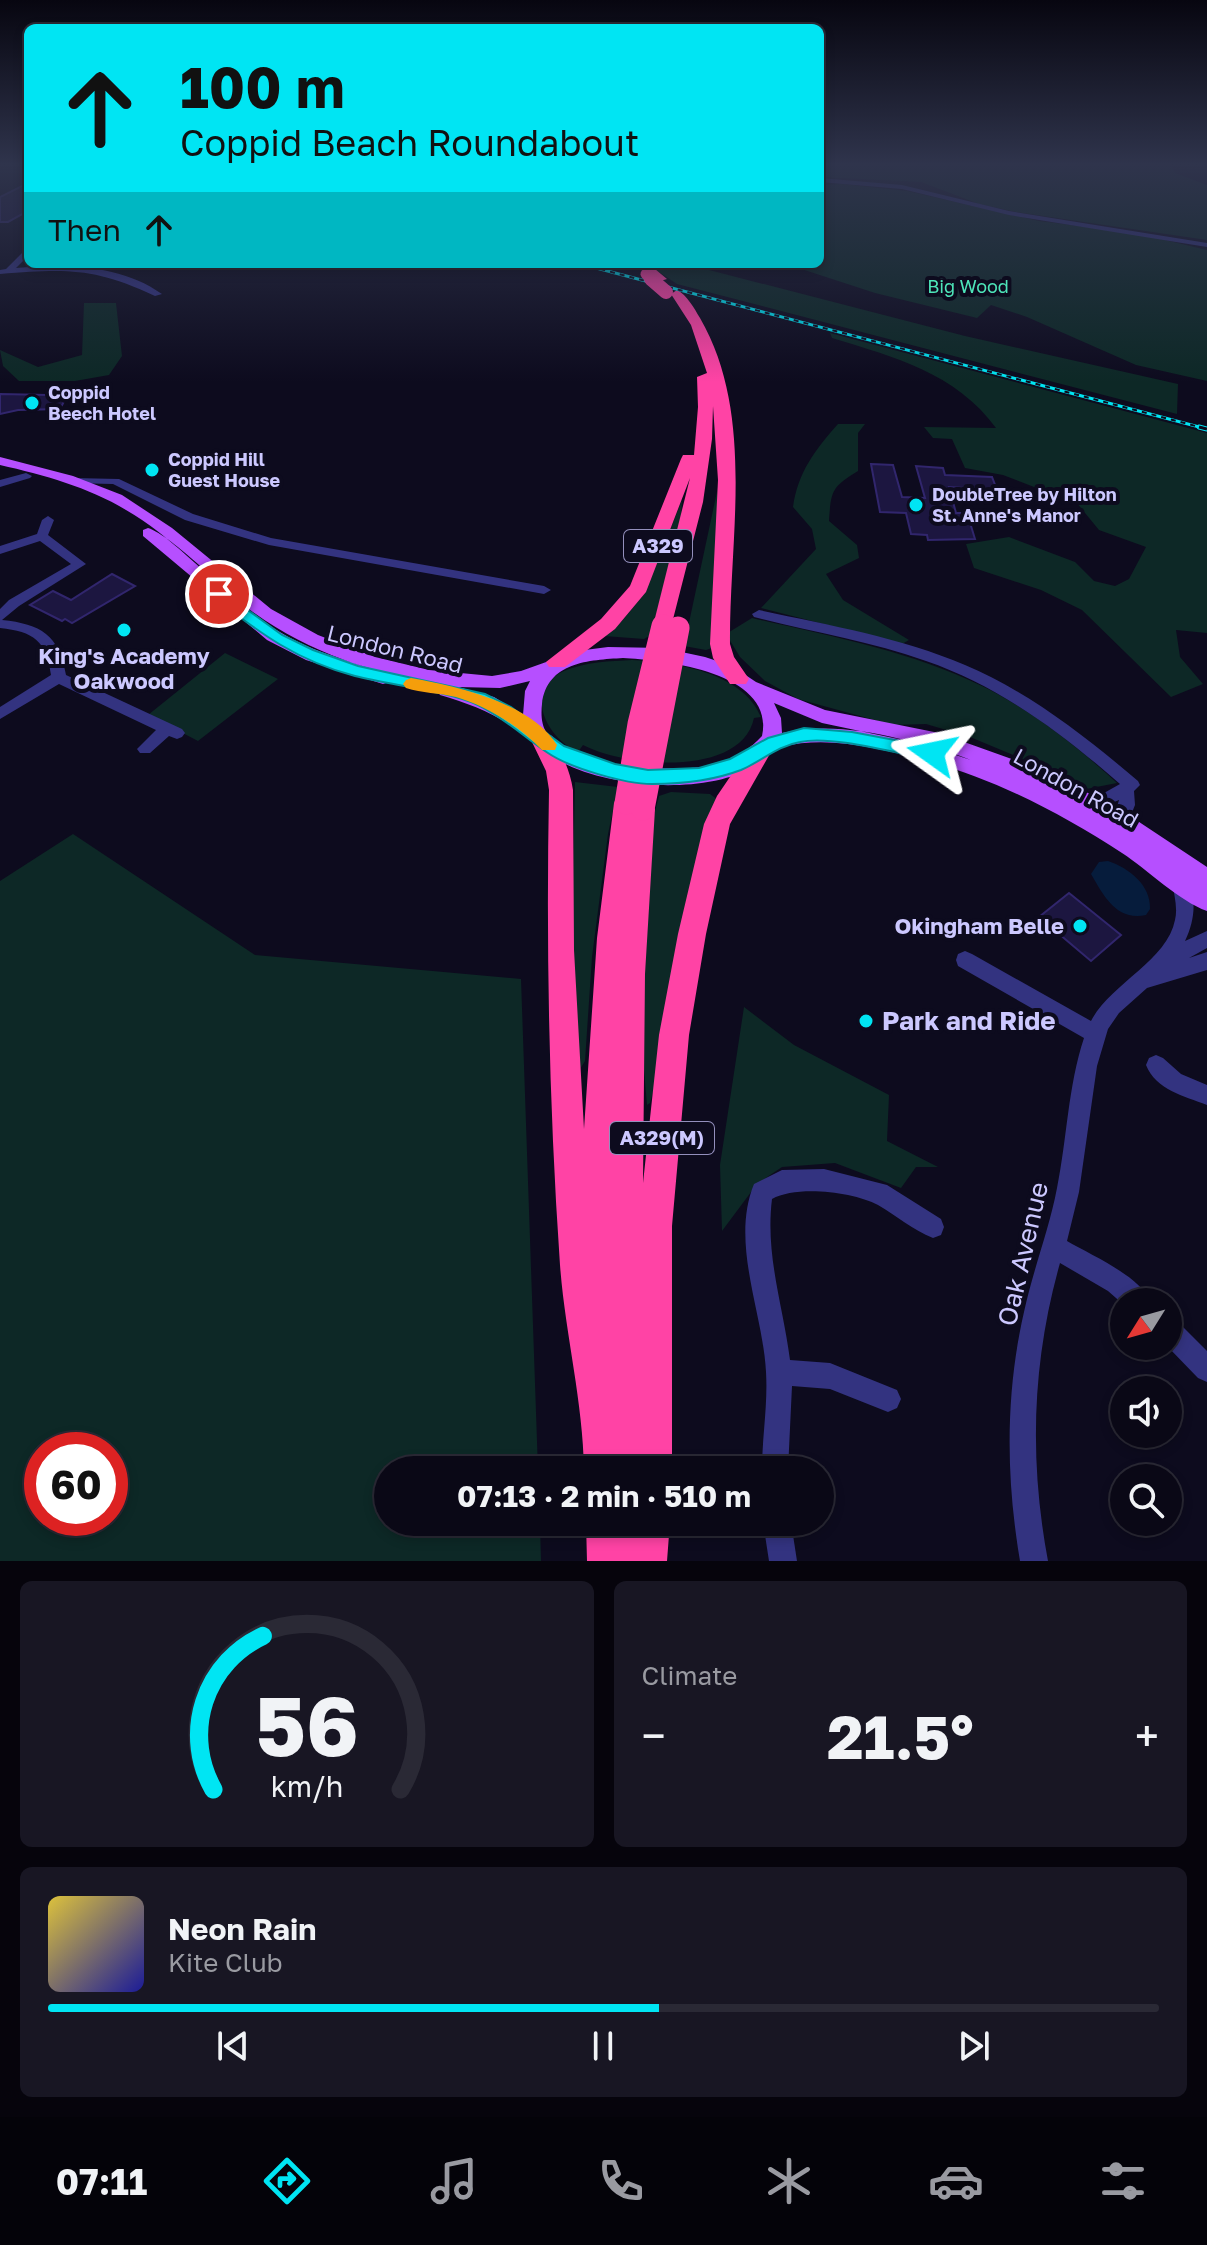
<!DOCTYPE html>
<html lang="en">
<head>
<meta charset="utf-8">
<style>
	:root { --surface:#0a0816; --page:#181623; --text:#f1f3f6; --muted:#999aa1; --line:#2a2935; --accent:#00e5f3 }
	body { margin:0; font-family:"Golos Text",sans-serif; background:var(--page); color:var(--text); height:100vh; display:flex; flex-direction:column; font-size:30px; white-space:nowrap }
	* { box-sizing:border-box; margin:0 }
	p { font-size:26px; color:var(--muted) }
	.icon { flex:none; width:44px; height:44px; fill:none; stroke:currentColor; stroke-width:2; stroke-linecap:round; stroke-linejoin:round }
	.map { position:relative; height:1561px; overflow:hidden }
	.details { display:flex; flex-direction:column; gap:20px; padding:20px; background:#06040c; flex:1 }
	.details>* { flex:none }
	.top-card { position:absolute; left:24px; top:24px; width:800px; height:244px; border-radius:12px; box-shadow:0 4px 12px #0003,0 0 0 2px var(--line); background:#00e5f3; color:#111; overflow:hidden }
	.needle { width:52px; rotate:233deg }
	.controls { position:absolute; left:1110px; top:1288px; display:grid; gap:16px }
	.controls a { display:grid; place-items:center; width:72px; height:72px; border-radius:50%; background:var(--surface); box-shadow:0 4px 12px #0003,0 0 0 2px var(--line); font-size:40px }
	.speed { position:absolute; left:24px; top:1432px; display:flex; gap:16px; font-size:40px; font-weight:700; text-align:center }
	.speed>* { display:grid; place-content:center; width:104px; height:104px; border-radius:50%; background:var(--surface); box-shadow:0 4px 12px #0003,0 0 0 2px var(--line); line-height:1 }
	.speed .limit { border:12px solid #d22; background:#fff; color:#111 }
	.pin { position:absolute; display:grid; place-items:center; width:68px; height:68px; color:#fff; margin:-34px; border:4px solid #fff; border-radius:50%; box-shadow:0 2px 8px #0007 }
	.me { position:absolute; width:88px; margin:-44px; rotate:282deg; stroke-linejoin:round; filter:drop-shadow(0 0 6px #0008) }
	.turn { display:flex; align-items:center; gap:28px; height:168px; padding:0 24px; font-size:36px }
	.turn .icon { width:104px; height:104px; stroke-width:2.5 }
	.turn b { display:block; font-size:56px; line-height:68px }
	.then { display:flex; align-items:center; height:76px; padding:0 24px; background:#0003; gap:16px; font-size:30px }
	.big { font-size:60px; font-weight:700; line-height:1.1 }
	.details .widget { flex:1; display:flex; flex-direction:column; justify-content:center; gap:12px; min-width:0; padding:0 28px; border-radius:12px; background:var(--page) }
	.details .dial { align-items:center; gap:0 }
	.dial svg { height:208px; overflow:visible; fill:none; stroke:var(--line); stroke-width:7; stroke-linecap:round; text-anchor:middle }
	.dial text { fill:var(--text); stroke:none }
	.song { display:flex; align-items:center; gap:24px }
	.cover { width:96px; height:96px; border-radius:12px; background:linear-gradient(135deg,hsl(50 70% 55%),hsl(240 70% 35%)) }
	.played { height:8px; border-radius:4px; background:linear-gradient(90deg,var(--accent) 55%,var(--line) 55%) }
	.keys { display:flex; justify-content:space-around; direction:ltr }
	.heat { display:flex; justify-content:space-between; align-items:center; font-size:44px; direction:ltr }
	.details .tiles { flex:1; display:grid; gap:20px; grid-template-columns:1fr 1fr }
	.widget:last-child { grid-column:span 2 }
	.trip { position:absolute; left:374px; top:1456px; width:460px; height:80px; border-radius:40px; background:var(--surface); box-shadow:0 4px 12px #0003,0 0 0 2px var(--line); font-weight:700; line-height:80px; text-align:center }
	.tabs { display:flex; height:128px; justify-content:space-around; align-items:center; background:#040309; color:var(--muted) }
	.tabs .icon { width:56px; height:56px }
	.tabs .selected { color:var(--accent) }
	.tabs b { font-size:36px; color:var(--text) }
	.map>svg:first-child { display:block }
	.green { fill:#0d2826; fill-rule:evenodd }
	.water { fill:#061c3c }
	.building { fill:#1c1640; stroke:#31266d; stroke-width:2 }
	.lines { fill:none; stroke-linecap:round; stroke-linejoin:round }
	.minor { fill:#333380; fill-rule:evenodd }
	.major { fill:#b64fff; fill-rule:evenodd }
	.highway { fill:#ff43a5; fill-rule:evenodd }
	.rail-far1-casing { stroke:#00e5f3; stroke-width:3 }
	.rail-casing { stroke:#00e5f3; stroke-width:5 }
	.rail-far1 { stroke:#0d0b1e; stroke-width:2; stroke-dasharray:5; stroke-linecap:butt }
	.rail { stroke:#0d0b1e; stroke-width:3; stroke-dasharray:9; stroke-linecap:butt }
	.highway-bridge-far2 { stroke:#ff43a5; stroke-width:11 }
	.highway-bridge-far1 { stroke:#ff43a5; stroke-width:14 }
	.highway-bridge { stroke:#ff43a5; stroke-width:23 }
	.route { fill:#00e5f3; stroke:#00959e; stroke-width:2 }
	.slow { fill:#f59e0b }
	.poi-dot { fill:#00e5f3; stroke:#0d0b1e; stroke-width:3 }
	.labels { text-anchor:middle; stroke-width:8; stroke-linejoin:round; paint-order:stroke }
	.far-park-label { font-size:18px; fill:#4ee5b9; stroke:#0d0b1e }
	.far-poi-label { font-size:18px; font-weight:bold; fill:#ccc8ff; stroke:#0d0b1e; text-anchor:start }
	.shield { fill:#0d0b1e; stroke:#938fbc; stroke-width:2 }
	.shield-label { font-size:20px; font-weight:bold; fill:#ccc8ff }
	.street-label { font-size:22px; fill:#ccc8ff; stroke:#0d0b1e }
	.poi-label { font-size:22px; font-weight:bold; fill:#ccc8ff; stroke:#0d0b1e }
	.near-poi-label { font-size:26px; font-weight:bold; fill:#ccc8ff; stroke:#0d0b1e; text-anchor:start }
	.near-street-label { font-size:26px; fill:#ccc8ff; stroke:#0d0b1e }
</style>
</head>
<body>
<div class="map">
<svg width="1207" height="1561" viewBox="0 0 1207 1561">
	<rect width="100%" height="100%" fill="#0d0b1e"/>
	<path class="green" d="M 820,164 L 1170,164 L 1175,173 L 1207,185 L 1207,240 L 1016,212 L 979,204 L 921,182 L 820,177 Z
		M 841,184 L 907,191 L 1039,221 L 1135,233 L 1207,250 L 1207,381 L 1136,365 L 1027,317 L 991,305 L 977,318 L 875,293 L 786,264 L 820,264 L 820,185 Z
		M 647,264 L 686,264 L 965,336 L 1178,384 L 1177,414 L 677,284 Z
		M 84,303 L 116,303 L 122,356 L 109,375 L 75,381 L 19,381 L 3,366 L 0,350 L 38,367 L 82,355 Z
		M 830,333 L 1207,433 L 1207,633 L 1176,630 L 1180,657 L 1203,684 L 1171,697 L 1082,610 L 1041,590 L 974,568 L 966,544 L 1009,537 L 1075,562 L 1094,581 L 1115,586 L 1129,579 L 1146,547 L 1099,530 L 1067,491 L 1047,492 L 1003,475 L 965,468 L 952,439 L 933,438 L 924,427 L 996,428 C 956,373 894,357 832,338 Z
		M 838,424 L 865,424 L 858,433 L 858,471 C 832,487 831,490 829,521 L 857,545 L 859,558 L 826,574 L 843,600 L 909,640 L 902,644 L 761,608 L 816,549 L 812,529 L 793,507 C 798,472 815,450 838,424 Z
		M 718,487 L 712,648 L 706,650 L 684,646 Z
		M 682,500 L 681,518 L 651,635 L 644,639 L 604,636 L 622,621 L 644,594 Z
		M 752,618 C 830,636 910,651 982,686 C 1031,710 1078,747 1117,783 L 1081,790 L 1023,759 L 970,737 L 926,724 L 893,725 L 798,699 L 765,681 L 740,657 L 726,634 Z
		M 225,653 L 278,679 L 198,741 L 148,715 Z
		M 632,660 C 674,662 743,672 761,717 L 754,718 C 741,778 625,767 583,745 L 578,752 C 546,738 522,689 564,671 C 585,662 610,661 632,660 Z
		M 575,782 L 618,787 L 608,834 L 592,957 L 585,1061 L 580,1069 L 572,926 Z
		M 671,792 L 710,794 L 718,800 L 659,1069 L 650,1103 L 647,1105 L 641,1036 L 654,815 L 659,796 Z
		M 73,834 L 255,955 L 521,979 L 538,1470 L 388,1470 L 388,1522 L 540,1522 L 541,1561 L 0,1561 L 0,881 ZM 42,1450 L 110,1450 L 110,1518 L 42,1518 Z
		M 744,1007 L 794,1045 L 889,1095 L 887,1141 L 938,1167 L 916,1167 L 901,1188 L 835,1163 L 782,1167 L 757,1184 L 722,1231 L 720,1165 Z"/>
	<path class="water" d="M 1108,861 C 1129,868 1151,885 1150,909 L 1146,915 C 1116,921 1104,896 1091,874 L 1099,862 Z"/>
	<path class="building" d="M 28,183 L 28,211 L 8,222 L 0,222 L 0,197 Z
		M 70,390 L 60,409 L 18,410 L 0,414 L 0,394 L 48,395 L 49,392 Z
		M 871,464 L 893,465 L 902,497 L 925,498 L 916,466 L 943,468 L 945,475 L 992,477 L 997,490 L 949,487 L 956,513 L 967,513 L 975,539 L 928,540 L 927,535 L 911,534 L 906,513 L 880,512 Z
		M 112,574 L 135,586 L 72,623 L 65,619 L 62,621 L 30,605 L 53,591 L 71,600 Z
		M 1069,893 L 1121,935 L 1091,961 L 1039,917 Z"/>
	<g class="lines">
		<path class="minor" d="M 820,178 L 902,185 L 1009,211 L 1207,243 L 1207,247 L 1009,215 L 902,189 L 820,182 Z
			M 25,250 L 28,250 L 28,256 L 16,268 C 66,264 120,264 162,294 L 155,296 C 93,267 66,269 0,274 L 0,270 L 6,269 Z
			M 26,473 L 32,476 L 30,478 L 0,487 L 0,480 Z
			M 73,478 L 119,479 L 193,514 L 271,538 L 544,586 L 551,590 L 544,594 L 269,545 L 185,520 L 113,484 L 69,483 L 69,479 Z
			M 48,516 L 54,520 L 48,535 L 86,564 L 19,606 L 2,620 C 41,624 59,635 66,675 L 182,729 L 185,733 L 182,737 L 177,739 L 169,736 L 150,753 L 140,753 L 137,749 L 156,730 L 59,684 L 0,719 L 0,707 L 51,675 C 46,640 34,632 0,628 L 0,609 L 9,600 L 71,564 L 40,541 L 0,554 L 0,546 L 37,534 L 42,520 Z
			M 759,610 C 828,625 900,637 965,665 C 1029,692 1085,736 1138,781 L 1140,785 L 1134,791 L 1135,805 L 1127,825 L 1115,825 L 1113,820 L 1119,800 L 1107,805 L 1089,808 L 1083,807 L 1081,802 L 1083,797 L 1104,793 L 1120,784 C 1062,733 999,686 926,661 C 870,641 811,632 754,617 L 752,614 Z
			M 1181,875 L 1187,877 C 1197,899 1195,920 1185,941 L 1207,931 L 1207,948 L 1189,958 L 1207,952 L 1207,970 L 1147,988 L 1119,1013 L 1108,1029 L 1097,1066 L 1079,1192 L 1067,1241 C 1091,1255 1140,1276 1151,1302 L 1124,1302 L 1124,1305 L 1108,1291 L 1060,1263 C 1032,1362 1029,1460 1048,1561 L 1020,1561 C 1006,1478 1005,1395 1024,1312 C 1033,1270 1049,1230 1057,1188 C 1067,1139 1068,1086 1084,1038 L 958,966 L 956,960 L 958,954 L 965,951 L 972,954 L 1091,1021 C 1110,984 1167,961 1175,920 C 1178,908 1174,894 1172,882 L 1175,877 Z
			M 1156,1055 L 1163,1058 L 1181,1074 L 1207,1085 L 1207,1105 C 1184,1096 1156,1090 1146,1065 L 1149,1058 Z
			M 824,1169 L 887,1185 L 941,1219 L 944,1227 L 941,1235 L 933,1238 C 913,1230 897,1216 878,1205 C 853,1192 797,1185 772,1199 C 765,1255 783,1305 790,1360 L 830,1363 L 897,1390 L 901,1399 L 897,1408 L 888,1412 L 830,1389 L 792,1386 L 788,1470 L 762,1470 C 762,1437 768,1405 766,1372 C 763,1312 730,1243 754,1184 L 782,1170 Z
			M 1168,1318 L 1177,1321 L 1207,1351 L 1207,1382 L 1198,1378 L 1167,1346 Z
			M 763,1522 L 791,1522 L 797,1561 L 769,1561 Z"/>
		<path class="major" d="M 0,457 L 73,476 L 122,495 L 172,528 L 271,609 L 318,635 L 375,657 L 429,670 L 492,676 L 521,671 L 577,651 L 608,647 L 663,648 L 705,657 L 732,666 L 756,682 L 825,710 L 939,733 L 1034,767 L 1115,806 L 1207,867 L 1207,911 C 1179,901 1148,870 1122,853 C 1060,813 992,777 920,759 C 877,748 826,735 782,747 C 771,750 768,758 758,764 C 731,782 691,786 659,785 C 624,783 584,776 554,758 C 543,752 536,743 526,736 C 499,715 471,704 440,695 L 437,690 L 442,685 C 373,674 301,650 245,606 C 205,575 171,536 126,510 C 88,487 44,475 0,465 ZM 623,658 C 664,660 776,672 762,736 C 750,748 740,758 723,763 C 684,775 573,769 547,733 C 541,725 541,713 542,704 C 547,662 589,660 623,658 ZM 530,681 L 525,691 L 523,715 L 494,697 L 458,687 L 500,688 ZM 774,703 L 822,723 L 936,747 L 971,760 C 913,741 844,719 782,733 L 781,718 Z
			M 148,528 C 173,536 233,598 259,618 C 298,648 343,660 389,674 L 392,678 L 389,682 L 383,684 L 306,660 L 267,640 L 143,536 L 143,530 Z"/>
		<path class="highway" d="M 635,264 L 649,264 L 667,279 L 657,282 Z
			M 677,290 C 687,295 694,308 700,318 C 756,415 729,538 730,644 L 734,657 L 749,679 L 746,684 L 730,684 L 713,658 L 710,644 L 718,480 L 713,406 L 712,439 L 703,502 L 670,631 L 663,633 L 653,626 L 690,478 L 646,592 L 615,629 L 565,667 L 549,667 L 546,662 L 601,619 L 630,586 L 681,459 L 683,455 L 694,455 L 698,407 L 697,377 L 707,373 L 691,325 L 671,294 Z
			M 544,733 L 552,736 C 562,754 570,770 573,790 L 574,950 L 584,1129 L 597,938 L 614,803 L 617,796 L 626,793 L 635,796 L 637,801 L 652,802 L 655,809 L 645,974 L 643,1183 L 659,1035 L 678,934 L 704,824 L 717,796 L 751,746 L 759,743 L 767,746 L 771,752 L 730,824 L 706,934 L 689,1035 L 672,1226 L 672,1470 L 584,1470 C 583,1401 565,1333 560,1265 C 549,1106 546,949 549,790 L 546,771 L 532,742 L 536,736 Z
			M 586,1522 L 628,1522 L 628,1528 L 628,1522 L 670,1522 L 667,1561 L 587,1561 Z"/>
		<g class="rail-far1-casing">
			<path id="rail-far1" d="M 581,264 L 1207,429"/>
		</g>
		<g class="rail-casing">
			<path id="rail" d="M 1199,427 L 1207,429"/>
		</g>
		<use href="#rail-far1" class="rail-far1"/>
		<use href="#rail" class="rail"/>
		<path class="highway-bridge-far2" d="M 646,274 L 654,281"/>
		<path class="highway-bridge-far1" d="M 651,279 L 666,292"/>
		<path class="highway-bridge" d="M 626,803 L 639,724 L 663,626
			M 643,809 L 678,628"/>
	</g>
	<linearGradient id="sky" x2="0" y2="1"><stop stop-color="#070610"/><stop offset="0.43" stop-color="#2f344c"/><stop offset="1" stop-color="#2f344c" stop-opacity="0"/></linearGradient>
	<rect width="1207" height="382" fill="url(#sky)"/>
	<path class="route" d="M 219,589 L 282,635 L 313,650 L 358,666 L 485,694 L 511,707 L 564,746 L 615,764 L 648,770 L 699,768 L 730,759 L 768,738 L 804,728 L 852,732 L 932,747 L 941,753 L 932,760 C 898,754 833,735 800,742 C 777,746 762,761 741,770 C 712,781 683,784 652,784 C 625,784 570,768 548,753 C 524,737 505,718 478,705 C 448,691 390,685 355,676 C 297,661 260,633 214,598 L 211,594 Z"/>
	<path class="slow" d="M 411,678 C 457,686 531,703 557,745 L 555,750 L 542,750 C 520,727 487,706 456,697 C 439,693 422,693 406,688 L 403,684 L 406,680 Z"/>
	<g class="poi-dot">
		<circle cx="32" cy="403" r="8"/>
		<circle cx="152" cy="470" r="8"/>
		<circle cx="916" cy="505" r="8"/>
		<circle cx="124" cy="630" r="8"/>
		<circle cx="1080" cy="926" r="8"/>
		<circle cx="866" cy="1021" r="8"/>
	</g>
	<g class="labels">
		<g class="far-park-label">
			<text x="968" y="293">Big Wood</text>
		</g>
		<g class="far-poi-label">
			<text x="48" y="399">Coppid<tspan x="48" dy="21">Beech Hotel</tspan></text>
			<text x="168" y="466">Coppid Hill<tspan x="168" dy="21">Guest House</tspan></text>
			<text x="932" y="501">DoubleTree by Hilton<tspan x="932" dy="21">St. Anne's Manor</tspan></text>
		</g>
		<g class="shield">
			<rect x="624" y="530" width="68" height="32" rx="6"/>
			<rect x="610" y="1122" width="104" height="32" rx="6"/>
		</g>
		<g class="shield-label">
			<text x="658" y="553">A329</text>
			<text x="662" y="1145">A329(M)</text>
		</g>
		<g class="street-label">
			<text transform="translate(395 649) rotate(14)" y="8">London Road</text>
			<text transform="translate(1076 788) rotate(29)" y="8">London Road</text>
		</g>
		<g class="poi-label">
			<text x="124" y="664">King's Academy<tspan x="124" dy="25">Oakwood</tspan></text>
			<text x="1064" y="934" text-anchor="end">Okingham Belle</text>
		</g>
		<g class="near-poi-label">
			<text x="882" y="1030">Park and Ride</text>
		</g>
		<g class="near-street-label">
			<text transform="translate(1023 1254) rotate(-77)" y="9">Oak Avenue</text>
		</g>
	</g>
</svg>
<div class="controls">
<a><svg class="needle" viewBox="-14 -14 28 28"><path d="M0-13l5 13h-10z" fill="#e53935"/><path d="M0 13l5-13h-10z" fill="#999aa1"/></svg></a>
<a><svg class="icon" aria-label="sound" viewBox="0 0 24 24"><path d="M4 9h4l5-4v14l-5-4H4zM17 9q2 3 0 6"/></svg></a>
<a><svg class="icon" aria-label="search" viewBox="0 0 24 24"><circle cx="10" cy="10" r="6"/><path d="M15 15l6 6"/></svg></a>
</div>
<div class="speed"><div class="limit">60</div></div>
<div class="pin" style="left:219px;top:594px;background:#d93025"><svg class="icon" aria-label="arrive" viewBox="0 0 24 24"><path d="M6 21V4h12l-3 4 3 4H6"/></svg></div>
<svg class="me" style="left:932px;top:753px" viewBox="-20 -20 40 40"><path d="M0-17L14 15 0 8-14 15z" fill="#00e5f3" stroke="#fff" stroke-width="4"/></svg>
<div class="trip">07:13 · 2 min · 510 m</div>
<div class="top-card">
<div class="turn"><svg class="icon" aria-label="ahead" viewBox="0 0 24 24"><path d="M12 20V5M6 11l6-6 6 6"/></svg><div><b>100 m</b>Coppid Beach Roundabout</div></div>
<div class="then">Then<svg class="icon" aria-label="ahead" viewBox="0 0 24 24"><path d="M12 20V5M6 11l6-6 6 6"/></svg></div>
</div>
</div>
<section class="details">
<div class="tiles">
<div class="widget dial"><svg viewBox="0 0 100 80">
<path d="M14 69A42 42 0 1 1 86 69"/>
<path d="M14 69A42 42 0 0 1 33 10" stroke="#00e5f3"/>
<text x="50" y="56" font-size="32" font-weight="700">56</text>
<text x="50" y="72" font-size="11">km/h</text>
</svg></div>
<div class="widget"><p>Climate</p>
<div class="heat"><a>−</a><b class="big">21.5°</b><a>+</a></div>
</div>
<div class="widget">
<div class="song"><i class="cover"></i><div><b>Neon Rain</b><p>Kite Club</p></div></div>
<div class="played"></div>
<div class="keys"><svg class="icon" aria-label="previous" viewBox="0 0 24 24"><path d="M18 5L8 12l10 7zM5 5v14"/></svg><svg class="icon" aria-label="pause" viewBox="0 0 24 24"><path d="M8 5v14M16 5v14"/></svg><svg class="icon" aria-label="next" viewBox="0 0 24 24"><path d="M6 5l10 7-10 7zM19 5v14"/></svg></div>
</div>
</div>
</section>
<nav class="tabs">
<b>07:11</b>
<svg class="icon selected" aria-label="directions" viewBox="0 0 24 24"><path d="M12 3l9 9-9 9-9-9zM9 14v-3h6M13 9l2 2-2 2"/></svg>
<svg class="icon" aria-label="music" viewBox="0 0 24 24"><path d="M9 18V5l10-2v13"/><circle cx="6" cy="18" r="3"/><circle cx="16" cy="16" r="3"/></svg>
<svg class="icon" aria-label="phone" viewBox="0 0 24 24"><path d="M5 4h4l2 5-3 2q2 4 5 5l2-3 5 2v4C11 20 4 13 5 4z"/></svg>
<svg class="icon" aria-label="climate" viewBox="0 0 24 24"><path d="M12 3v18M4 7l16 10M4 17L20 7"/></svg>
<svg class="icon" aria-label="car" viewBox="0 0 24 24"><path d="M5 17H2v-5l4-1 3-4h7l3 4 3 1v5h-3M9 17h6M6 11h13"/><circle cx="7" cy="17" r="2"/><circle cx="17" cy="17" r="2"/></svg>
<svg class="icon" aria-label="filters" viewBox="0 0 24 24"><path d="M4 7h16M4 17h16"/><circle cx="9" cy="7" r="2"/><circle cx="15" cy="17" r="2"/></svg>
</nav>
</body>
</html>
